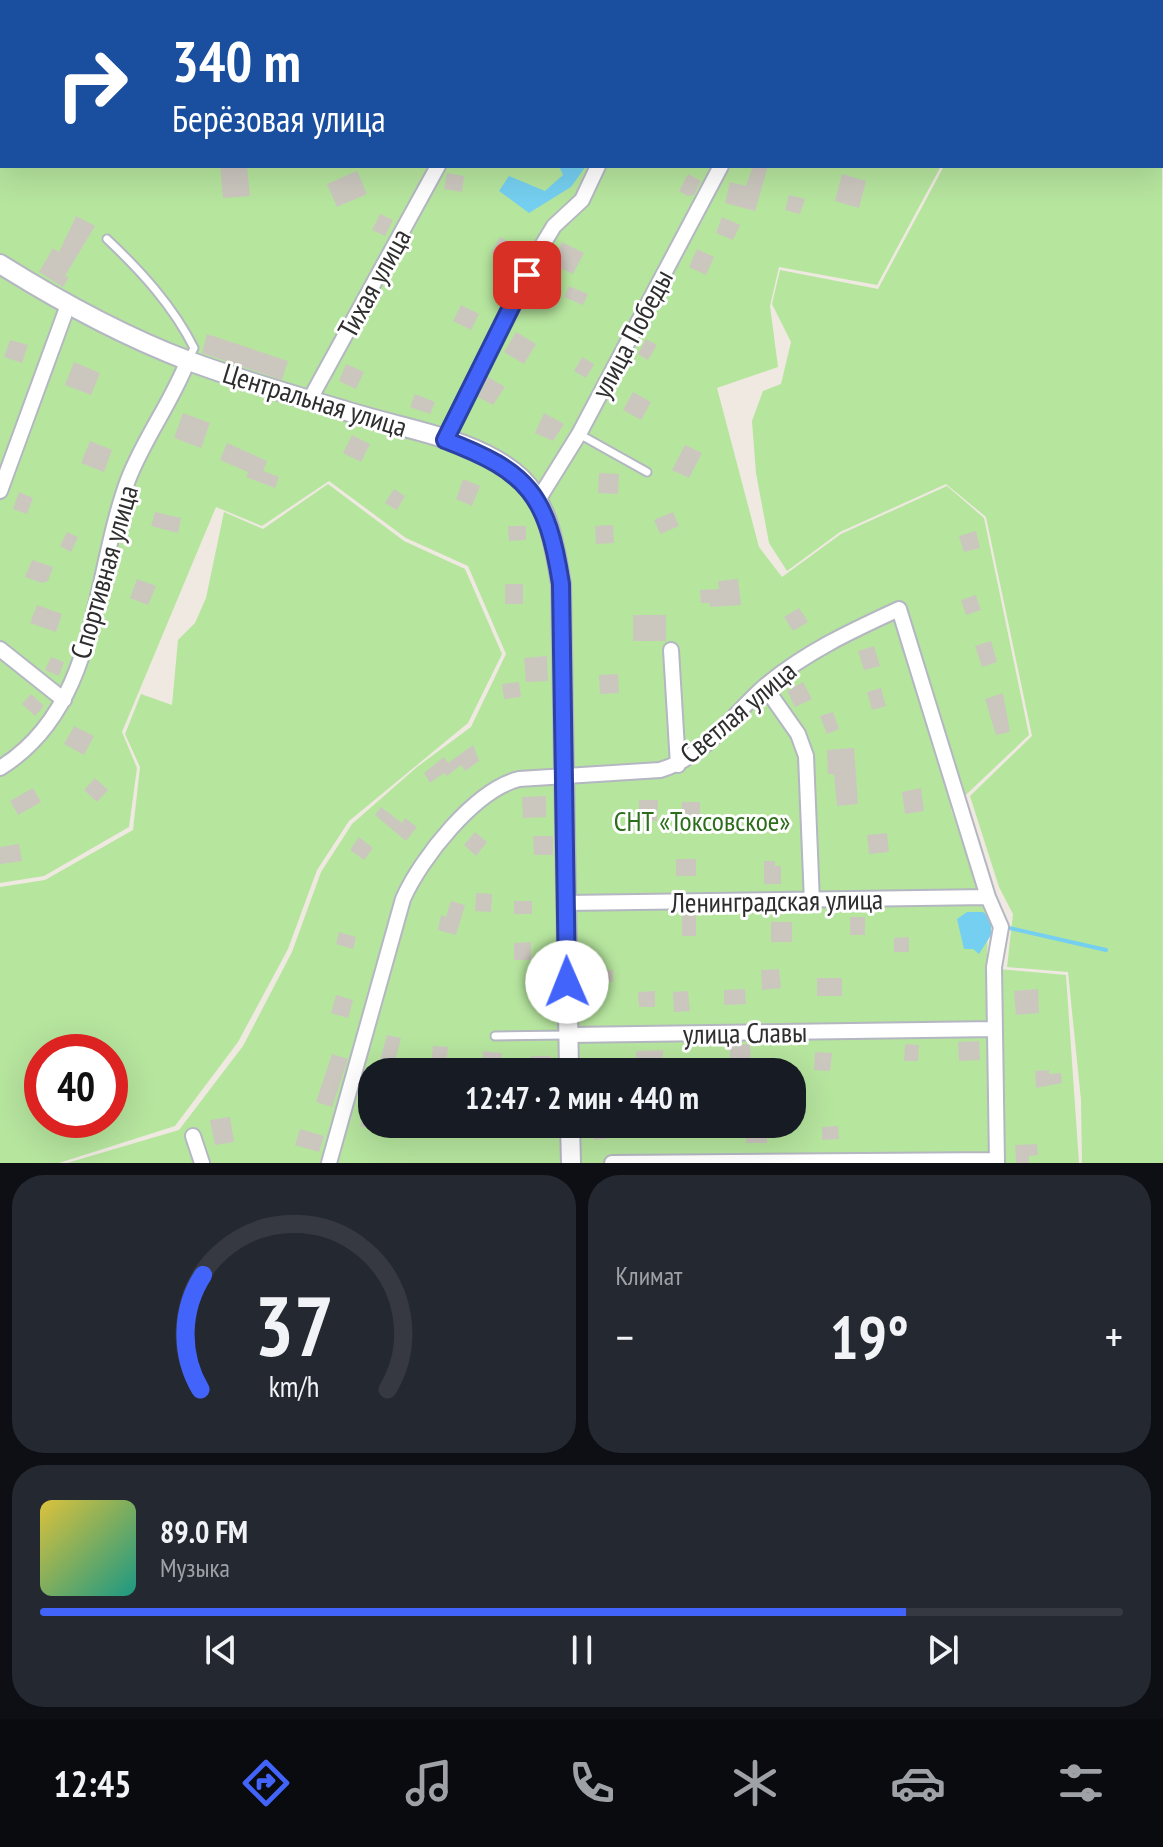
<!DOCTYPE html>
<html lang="ru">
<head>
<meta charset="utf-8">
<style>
	:root { --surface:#171b24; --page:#242831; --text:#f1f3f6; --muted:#9ea1a6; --line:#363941; --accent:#4264fb }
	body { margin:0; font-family:"PT Sans Narrow",sans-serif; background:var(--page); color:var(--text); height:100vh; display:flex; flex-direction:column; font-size:30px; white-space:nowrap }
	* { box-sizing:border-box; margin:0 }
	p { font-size:26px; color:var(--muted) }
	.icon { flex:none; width:44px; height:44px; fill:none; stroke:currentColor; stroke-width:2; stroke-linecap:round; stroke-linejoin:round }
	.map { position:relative; height:1163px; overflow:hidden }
	.panel { display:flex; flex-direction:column; gap:12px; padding:12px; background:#0d0f14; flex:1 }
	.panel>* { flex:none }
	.guide { position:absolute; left:0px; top:0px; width:1164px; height:168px; box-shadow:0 8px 32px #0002; background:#1a4fa0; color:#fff; overflow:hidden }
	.speed { position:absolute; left:24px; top:1034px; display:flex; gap:16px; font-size:40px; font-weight:700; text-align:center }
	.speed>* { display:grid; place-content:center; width:104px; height:104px; border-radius:50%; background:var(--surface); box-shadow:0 8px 32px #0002; line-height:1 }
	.speed .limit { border:12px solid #d22; background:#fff; color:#111 }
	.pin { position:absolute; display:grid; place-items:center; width:68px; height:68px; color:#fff; margin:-34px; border-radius:16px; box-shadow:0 4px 12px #0006 }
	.me { position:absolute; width:88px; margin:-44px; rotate:359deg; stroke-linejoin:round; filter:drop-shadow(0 0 6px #0008) }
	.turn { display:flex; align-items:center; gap:28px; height:168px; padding:0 40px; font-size:36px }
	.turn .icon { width:104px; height:104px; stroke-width:2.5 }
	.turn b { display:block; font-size:56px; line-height:68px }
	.big { font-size:60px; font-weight:800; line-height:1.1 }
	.panel .card { flex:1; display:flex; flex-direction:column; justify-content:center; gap:12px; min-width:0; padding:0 28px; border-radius:32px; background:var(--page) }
	.panel .dial { align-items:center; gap:0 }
	.dial svg { height:208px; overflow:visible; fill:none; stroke:var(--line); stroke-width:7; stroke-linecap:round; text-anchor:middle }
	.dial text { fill:var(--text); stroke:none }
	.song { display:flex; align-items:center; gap:24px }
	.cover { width:96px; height:96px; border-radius:12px; background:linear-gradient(135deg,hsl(50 70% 55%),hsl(170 70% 35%)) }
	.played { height:8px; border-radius:4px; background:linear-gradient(90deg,var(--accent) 80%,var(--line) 80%) }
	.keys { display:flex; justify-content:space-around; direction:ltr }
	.heat { display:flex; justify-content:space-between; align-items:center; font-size:44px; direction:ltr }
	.panel .tiles { flex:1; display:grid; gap:12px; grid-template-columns:1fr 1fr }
	.card:last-child { grid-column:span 2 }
	.trip { position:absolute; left:358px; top:1058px; width:448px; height:80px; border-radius:32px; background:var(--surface); box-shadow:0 8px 32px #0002; font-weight:800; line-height:80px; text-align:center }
	.tab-bar { display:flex; height:128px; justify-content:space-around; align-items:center; background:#090b0e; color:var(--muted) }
	.tab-bar .icon { width:56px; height:56px }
	.tab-bar .active { color:var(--accent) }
	.tab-bar b { font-size:36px; color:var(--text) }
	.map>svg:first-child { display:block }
	.green { fill:#b6e59e; fill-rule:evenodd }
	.water { fill:#75cff0 }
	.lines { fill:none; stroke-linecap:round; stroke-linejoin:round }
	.stream { stroke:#75cff0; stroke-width:4 }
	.building { fill:#cbc7bf }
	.lane-casing { stroke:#b4b7c1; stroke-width:11 }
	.street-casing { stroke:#b4b7c1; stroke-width:18 }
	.secondary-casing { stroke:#b4b7c1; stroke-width:22 }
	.lane { stroke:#fff; stroke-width:7 }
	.street { stroke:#fff; stroke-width:14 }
	.secondary { stroke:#fff; stroke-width:18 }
	.route-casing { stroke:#2b41a3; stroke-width:20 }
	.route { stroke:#4264fb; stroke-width:14 }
	.labels { text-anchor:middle; stroke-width:6; stroke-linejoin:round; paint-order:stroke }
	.street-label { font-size:28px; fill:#2e2e2e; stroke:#fff }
	.park-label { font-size:28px; fill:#2c6e1b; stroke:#fff }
</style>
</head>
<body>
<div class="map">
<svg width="1163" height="1163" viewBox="0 0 1163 1163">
	<rect width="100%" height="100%" fill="#efe9e1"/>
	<path class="green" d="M 0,0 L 664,2 L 2,2 L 2,166 L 941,166 L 877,285 L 779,267 L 770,306 L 778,367 L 717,388 L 759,547 L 782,577 L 841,534 L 947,486 L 984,518 L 1029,735 L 951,809 L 988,913 L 987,968 L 1066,975 L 1079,1163 L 67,1163 L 179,1130 L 243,1046 L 292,952 L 321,872 L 352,824 L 417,767 L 471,727 L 506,654 L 468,566 L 406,538 L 329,481 L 262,526 L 216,507 L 122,732 L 137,768 L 129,827 L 44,876 L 0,883 ZM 372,1072 L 792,1072 L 792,1124 L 372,1124 Z
		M 667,0 L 919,0 L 921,2 L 672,2 Z
		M 1162,150 L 1163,1163 L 1082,1163 L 1081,1100 L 1068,972 L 1007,967 L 1013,914 L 999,887 L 970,796 L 1032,736 L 986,517 L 946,484 L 840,532 L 787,571 L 769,543 L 756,473 L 752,421 L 763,391 L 781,384 L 791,342 L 772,304 L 780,270 L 878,289 L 944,166 L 1162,166 Z
		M 328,484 L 404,541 L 465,569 L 502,654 L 468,723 L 349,821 L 317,870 L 288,949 L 238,1042 L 175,1126 L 59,1163 L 0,1163 L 0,887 L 45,880 L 133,830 L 140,767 L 125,734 L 141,694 L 172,705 L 178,640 L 195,623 L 206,598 L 224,512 L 263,529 ZM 42,1052 L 110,1052 L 110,1120 L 42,1120 Z"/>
	<path class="water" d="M 559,166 L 586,166 L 571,187 L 529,213 L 499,191 L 509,176 L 545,191 L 563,175 Z
		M 967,912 L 983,912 L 991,919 L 991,935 L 979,954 L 973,949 L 964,949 L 957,919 Z"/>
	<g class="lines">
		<path class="stream" d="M 1005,927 L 1106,950"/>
	</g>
	<path class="building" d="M 220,166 L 247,166 L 250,196 L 223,198 Z
		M 753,166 L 768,166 L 755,211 L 725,203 L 730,182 L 746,186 Z
		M 357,171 L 367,194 L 337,207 L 327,184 Z
		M 447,173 L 464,176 L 462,192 L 444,189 Z
		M 688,174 L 701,181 L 694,195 L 688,196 L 679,191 Z
		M 842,174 L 866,181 L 859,208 L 835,201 Z
		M 789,195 L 805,199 L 800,214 L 785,210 Z
		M 380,214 L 393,220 L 385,236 L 372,230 Z
		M 76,216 L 95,226 L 65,276 L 69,277 L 63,287 L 39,272 L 53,248 L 59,252 Z
		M 722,217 L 740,225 L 733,240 L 716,233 Z
		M 500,237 L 511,243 L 502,259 L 491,253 Z
		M 562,242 L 584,253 L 573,274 L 552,264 Z
		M 697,249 L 714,257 L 706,275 L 689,267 Z
		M 569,286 L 588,294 L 583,305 L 564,297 Z
		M 461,305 L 479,314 L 471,330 L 453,321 Z
		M 516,332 L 536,344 L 524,364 L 504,352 Z
		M 207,334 L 288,361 L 282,380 L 202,353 Z
		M 646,339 L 657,345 L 648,360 L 638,354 Z
		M 10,340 L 28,345 L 22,363 L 4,357 Z
		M 582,357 L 594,364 L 586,378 L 574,371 Z
		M 74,362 L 100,373 L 91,395 L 65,385 Z
		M 346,364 L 364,372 L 356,389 L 339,381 Z
		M 488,377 L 505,387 L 493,405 L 478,397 Z
		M 633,392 L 651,402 L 641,420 L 623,410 Z
		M 415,394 L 435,402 L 430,414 L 410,407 Z
		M 183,413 L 210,423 L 201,448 L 174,438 Z
		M 544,413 L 564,424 L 553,441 L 535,433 Z
		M 352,435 L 370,444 L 361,462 L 343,453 Z
		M 90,441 L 112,450 L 104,472 L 81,463 Z
		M 227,443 L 267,461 L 263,471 L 279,477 L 275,488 L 246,477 L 248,472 L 220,460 Z
		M 685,445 L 702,453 L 689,478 L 672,470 Z
		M 599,473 L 619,474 L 618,494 L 598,493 Z
		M 463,479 L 480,486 L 472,506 L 456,499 Z
		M 394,489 L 405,496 L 397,510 L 385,503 Z
		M 19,492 L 33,498 L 27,514 L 13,509 Z
		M 155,512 L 181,518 L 178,533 L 151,526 Z
		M 673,512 L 679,526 L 660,534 L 654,520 Z
		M 613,525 L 614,543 L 596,544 L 595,526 Z
		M 508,526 L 526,526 L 526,540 L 509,541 Z
		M 976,531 L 980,548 L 964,552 L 959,536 Z
		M 67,532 L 78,537 L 71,552 L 60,546 Z
		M 32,560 L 53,567 L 48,581 L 42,583 L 25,577 Z
		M 137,579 L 156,586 L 148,605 L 130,598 Z
		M 738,579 L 741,605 L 710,607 L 710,603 L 701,603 L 700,590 L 719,589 L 718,581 Z
		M 505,584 L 523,584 L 523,604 L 505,604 Z
		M 976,595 L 981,610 L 966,615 L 961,600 Z
		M 37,605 L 62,614 L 56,632 L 30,623 Z
		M 799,608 L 808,622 L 793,631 L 784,617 Z
		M 633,615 L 666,615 L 666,641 L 633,641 Z
		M 991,641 L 997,662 L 982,667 L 975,646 Z
		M 874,646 L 880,666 L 864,670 L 858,651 Z
		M 547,656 L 548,681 L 526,682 L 524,658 Z
		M 51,657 L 64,662 L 59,676 L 45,670 Z
		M 618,674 L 619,693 L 600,694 L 599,675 Z
		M 519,682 L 521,697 L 504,699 L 502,684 Z
		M 803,682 L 812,699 L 795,707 L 787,691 Z
		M 881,688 L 886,706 L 872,710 L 867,692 Z
		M 1003,693 L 1010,732 L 996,735 L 985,699 Z
		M 31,694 L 44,706 L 35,716 L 22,704 Z
		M 833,712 L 839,729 L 827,734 L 820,716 Z
		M 74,726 L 94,736 L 84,755 L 64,744 Z
		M 473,745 L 479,761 L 465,771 L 461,765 L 447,776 L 444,773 L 430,783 L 424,773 L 444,757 L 448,763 Z
		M 854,748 L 858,804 L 837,806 L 834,774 L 828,774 L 827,750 Z
		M 95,778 L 108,790 L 97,802 L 84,790 Z
		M 33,788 L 41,802 L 18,815 L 10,801 Z
		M 921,788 L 924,811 L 905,814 L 902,792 Z
		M 546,796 L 546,817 L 523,818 L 522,797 Z
		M 639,800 L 658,800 L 657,821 L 639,820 Z
		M 682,802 L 700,802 L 700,821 L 681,821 Z
		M 381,807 L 402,823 L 405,818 L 417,827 L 406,841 L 375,815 Z
		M 475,832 L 487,842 L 476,856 L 464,845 Z
		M 887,833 L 889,852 L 869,854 L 867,835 Z
		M 533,836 L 553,836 L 553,855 L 534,855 Z
		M 359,837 L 373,848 L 364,860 L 350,850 Z
		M 19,844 L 22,861 L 0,864 L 0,847 Z
		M 676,859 L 696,859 L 696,876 L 676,876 Z
		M 764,861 L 775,861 L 775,866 L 781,866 L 781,884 L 764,884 Z
		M 476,893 L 492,894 L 491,912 L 475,911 Z
		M 451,901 L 465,905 L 456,935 L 438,930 L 441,915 L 446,917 Z
		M 514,901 L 532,901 L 532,914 L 514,914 Z
		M 682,915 L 696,915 L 696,936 L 682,936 Z
		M 850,917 L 865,917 L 865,935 L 850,935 Z
		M 771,922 L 792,922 L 792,942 L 771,942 Z
		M 339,932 L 356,937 L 353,949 L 336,944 Z
		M 909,937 L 909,952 L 894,952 L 894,938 Z
		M 531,942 L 531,960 L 514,960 L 514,943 Z
		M 779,969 L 781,988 L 762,990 L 761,970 Z
		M 613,970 L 613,982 L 592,982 L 592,971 Z
		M 817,978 L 842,978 L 842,996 L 817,996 Z
		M 745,989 L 746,1004 L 724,1005 L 724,990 Z
		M 1038,989 L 1039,1013 L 1016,1015 L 1014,991 Z
		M 655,991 L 655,1007 L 639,1007 L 638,992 Z
		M 688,991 L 690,1011 L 674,1012 L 673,992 Z
		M 336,995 L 353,1000 L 348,1018 L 331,1013 Z
		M 387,1035 L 401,1038 L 392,1072 L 377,1072 Z
		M 979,1041 L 980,1060 L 959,1061 L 958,1042 Z
		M 750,1044 L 751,1064 L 730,1065 L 730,1045 Z
		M 905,1044 L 919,1045 L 918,1061 L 904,1061 Z
		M 433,1046 L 448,1047 L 446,1066 L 431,1065 Z
		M 663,1050 L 663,1062 L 636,1062 L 636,1051 Z
		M 483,1051 L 502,1053 L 501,1064 L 482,1063 Z
		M 815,1052 L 832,1053 L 830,1071 L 814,1070 Z
		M 332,1054 L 348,1059 L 332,1107 L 316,1102 Z
		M 531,1056 L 551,1056 L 551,1072 L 531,1072 Z
		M 1049,1070 L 1049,1074 L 1061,1073 L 1062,1083 L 1036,1088 L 1035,1071 Z
		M 369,1093 L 372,1093 L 370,1129 L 360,1126 Z
		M 230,1117 L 234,1142 L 215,1145 L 210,1120 Z
		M 593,1124 L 626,1124 L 626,1136 L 594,1140 Z
		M 767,1125 L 767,1143 L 746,1143 L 746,1126 Z
		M 838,1126 L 839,1139 L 822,1140 L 822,1127 Z
		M 300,1129 L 324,1136 L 319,1152 L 295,1145 Z
		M 1037,1144 L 1038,1155 L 1029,1156 L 1029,1163 L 1016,1163 L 1015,1145 Z"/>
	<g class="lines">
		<g class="lane-casing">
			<path id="lane" d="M 107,239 C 141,271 173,306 194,348 L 188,360
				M 579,434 L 647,472
				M 495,1036 L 568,1035"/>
		</g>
		<g class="street-casing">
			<path id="street" d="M 309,401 L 438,166
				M 445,440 L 540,249 L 554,226 L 582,200 L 598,166
				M 0,491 L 68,305
				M 538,500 L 579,434 L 721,166
				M 0,649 L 64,700
				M 671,650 L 678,765
				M 765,687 L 798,734 L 806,756 L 812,902
				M 0,768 C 99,707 92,577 128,480 C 144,438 172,402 188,360
				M 565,903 L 988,897
				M 568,1035 L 995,1029
				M 193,1136 L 202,1163
				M 329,1163 L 403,899 C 421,858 475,790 519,779 L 660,770 C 705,757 731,716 765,686 C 806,652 851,631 899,609 L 988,897 L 1001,927 L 994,967 L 997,1163
				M 612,1163 L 997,1160"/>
		</g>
		<g class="secondary-casing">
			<path id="secondary" d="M 1088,0 L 1089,2
				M 1162,131 L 1163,133
				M 0,264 C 59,301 123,336 189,361 C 246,382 305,399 363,416 C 414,431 481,441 521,478 C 549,505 555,548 561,584 L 569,1072
				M 570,1124 L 571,1163"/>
		</g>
		<use href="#lane" class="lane"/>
		<use href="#street" class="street"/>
		<use href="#secondary" class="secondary"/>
	</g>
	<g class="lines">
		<g class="route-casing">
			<path id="route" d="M 527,275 L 445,440 C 529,472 547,495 561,584 L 567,982"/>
		</g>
		<use href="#route" class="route"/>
	</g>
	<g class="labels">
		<g class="street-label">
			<text transform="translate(374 283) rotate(-61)" y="10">Тихая улица</text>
			<text transform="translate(632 334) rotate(-62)" y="10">улица Победы</text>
			<text transform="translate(315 400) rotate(17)" y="10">Центральная улица</text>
			<text transform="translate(104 572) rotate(-74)" y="10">Спортивная улица</text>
			<text transform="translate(738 712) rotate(-40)" y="10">Светлая улица</text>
			<text transform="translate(777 901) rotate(-1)" y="10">Ленинградская улица</text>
			<text transform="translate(745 1033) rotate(-1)" y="10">улица Славы</text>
		</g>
		<g class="park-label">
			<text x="702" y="831">СНТ «Токсовское»</text>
		</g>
	</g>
</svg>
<div class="speed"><div class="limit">40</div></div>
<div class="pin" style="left:527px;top:275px;background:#d93025"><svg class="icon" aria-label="arrive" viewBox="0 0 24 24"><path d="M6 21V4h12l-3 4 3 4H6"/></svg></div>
<svg class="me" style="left:567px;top:982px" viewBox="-20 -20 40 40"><circle r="19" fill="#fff"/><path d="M0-13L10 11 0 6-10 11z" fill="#4264fb"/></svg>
<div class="trip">12:47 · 2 мин · 440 m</div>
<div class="guide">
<div class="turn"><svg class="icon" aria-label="right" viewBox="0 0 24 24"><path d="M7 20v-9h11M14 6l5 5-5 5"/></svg><div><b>340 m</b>Берёзовая улица</div></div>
</div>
</div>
<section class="panel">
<div class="tiles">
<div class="card dial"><svg viewBox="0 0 100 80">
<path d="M14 69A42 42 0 1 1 86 69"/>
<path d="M14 69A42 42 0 0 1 15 25" stroke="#4264fb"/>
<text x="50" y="56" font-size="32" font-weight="700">37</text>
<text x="50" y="72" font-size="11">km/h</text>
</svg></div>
<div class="card"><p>Климат</p>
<div class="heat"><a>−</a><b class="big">19°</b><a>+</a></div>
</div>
<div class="card">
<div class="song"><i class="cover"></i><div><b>89.0 FM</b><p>Музыка</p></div></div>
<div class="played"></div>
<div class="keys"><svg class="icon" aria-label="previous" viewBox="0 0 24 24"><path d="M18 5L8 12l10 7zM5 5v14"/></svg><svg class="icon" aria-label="pause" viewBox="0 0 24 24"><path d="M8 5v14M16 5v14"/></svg><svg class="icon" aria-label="next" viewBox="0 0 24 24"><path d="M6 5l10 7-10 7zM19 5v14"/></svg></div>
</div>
</div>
</section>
<nav class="tab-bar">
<b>12:45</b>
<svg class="icon active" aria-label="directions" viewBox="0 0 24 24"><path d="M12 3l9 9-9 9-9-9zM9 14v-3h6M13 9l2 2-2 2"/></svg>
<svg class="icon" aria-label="music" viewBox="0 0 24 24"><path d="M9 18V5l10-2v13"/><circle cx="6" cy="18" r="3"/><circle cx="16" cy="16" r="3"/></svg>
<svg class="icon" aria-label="phone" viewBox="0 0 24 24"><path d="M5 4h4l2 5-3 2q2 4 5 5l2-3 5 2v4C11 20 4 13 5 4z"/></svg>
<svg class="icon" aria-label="climate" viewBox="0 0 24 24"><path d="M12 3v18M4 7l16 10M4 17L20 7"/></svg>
<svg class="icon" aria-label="car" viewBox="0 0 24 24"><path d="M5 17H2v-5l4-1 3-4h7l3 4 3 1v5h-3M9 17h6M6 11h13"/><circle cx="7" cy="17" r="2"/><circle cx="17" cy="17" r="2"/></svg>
<svg class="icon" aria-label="filters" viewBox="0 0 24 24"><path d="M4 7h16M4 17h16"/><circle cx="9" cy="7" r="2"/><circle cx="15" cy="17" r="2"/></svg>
</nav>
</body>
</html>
